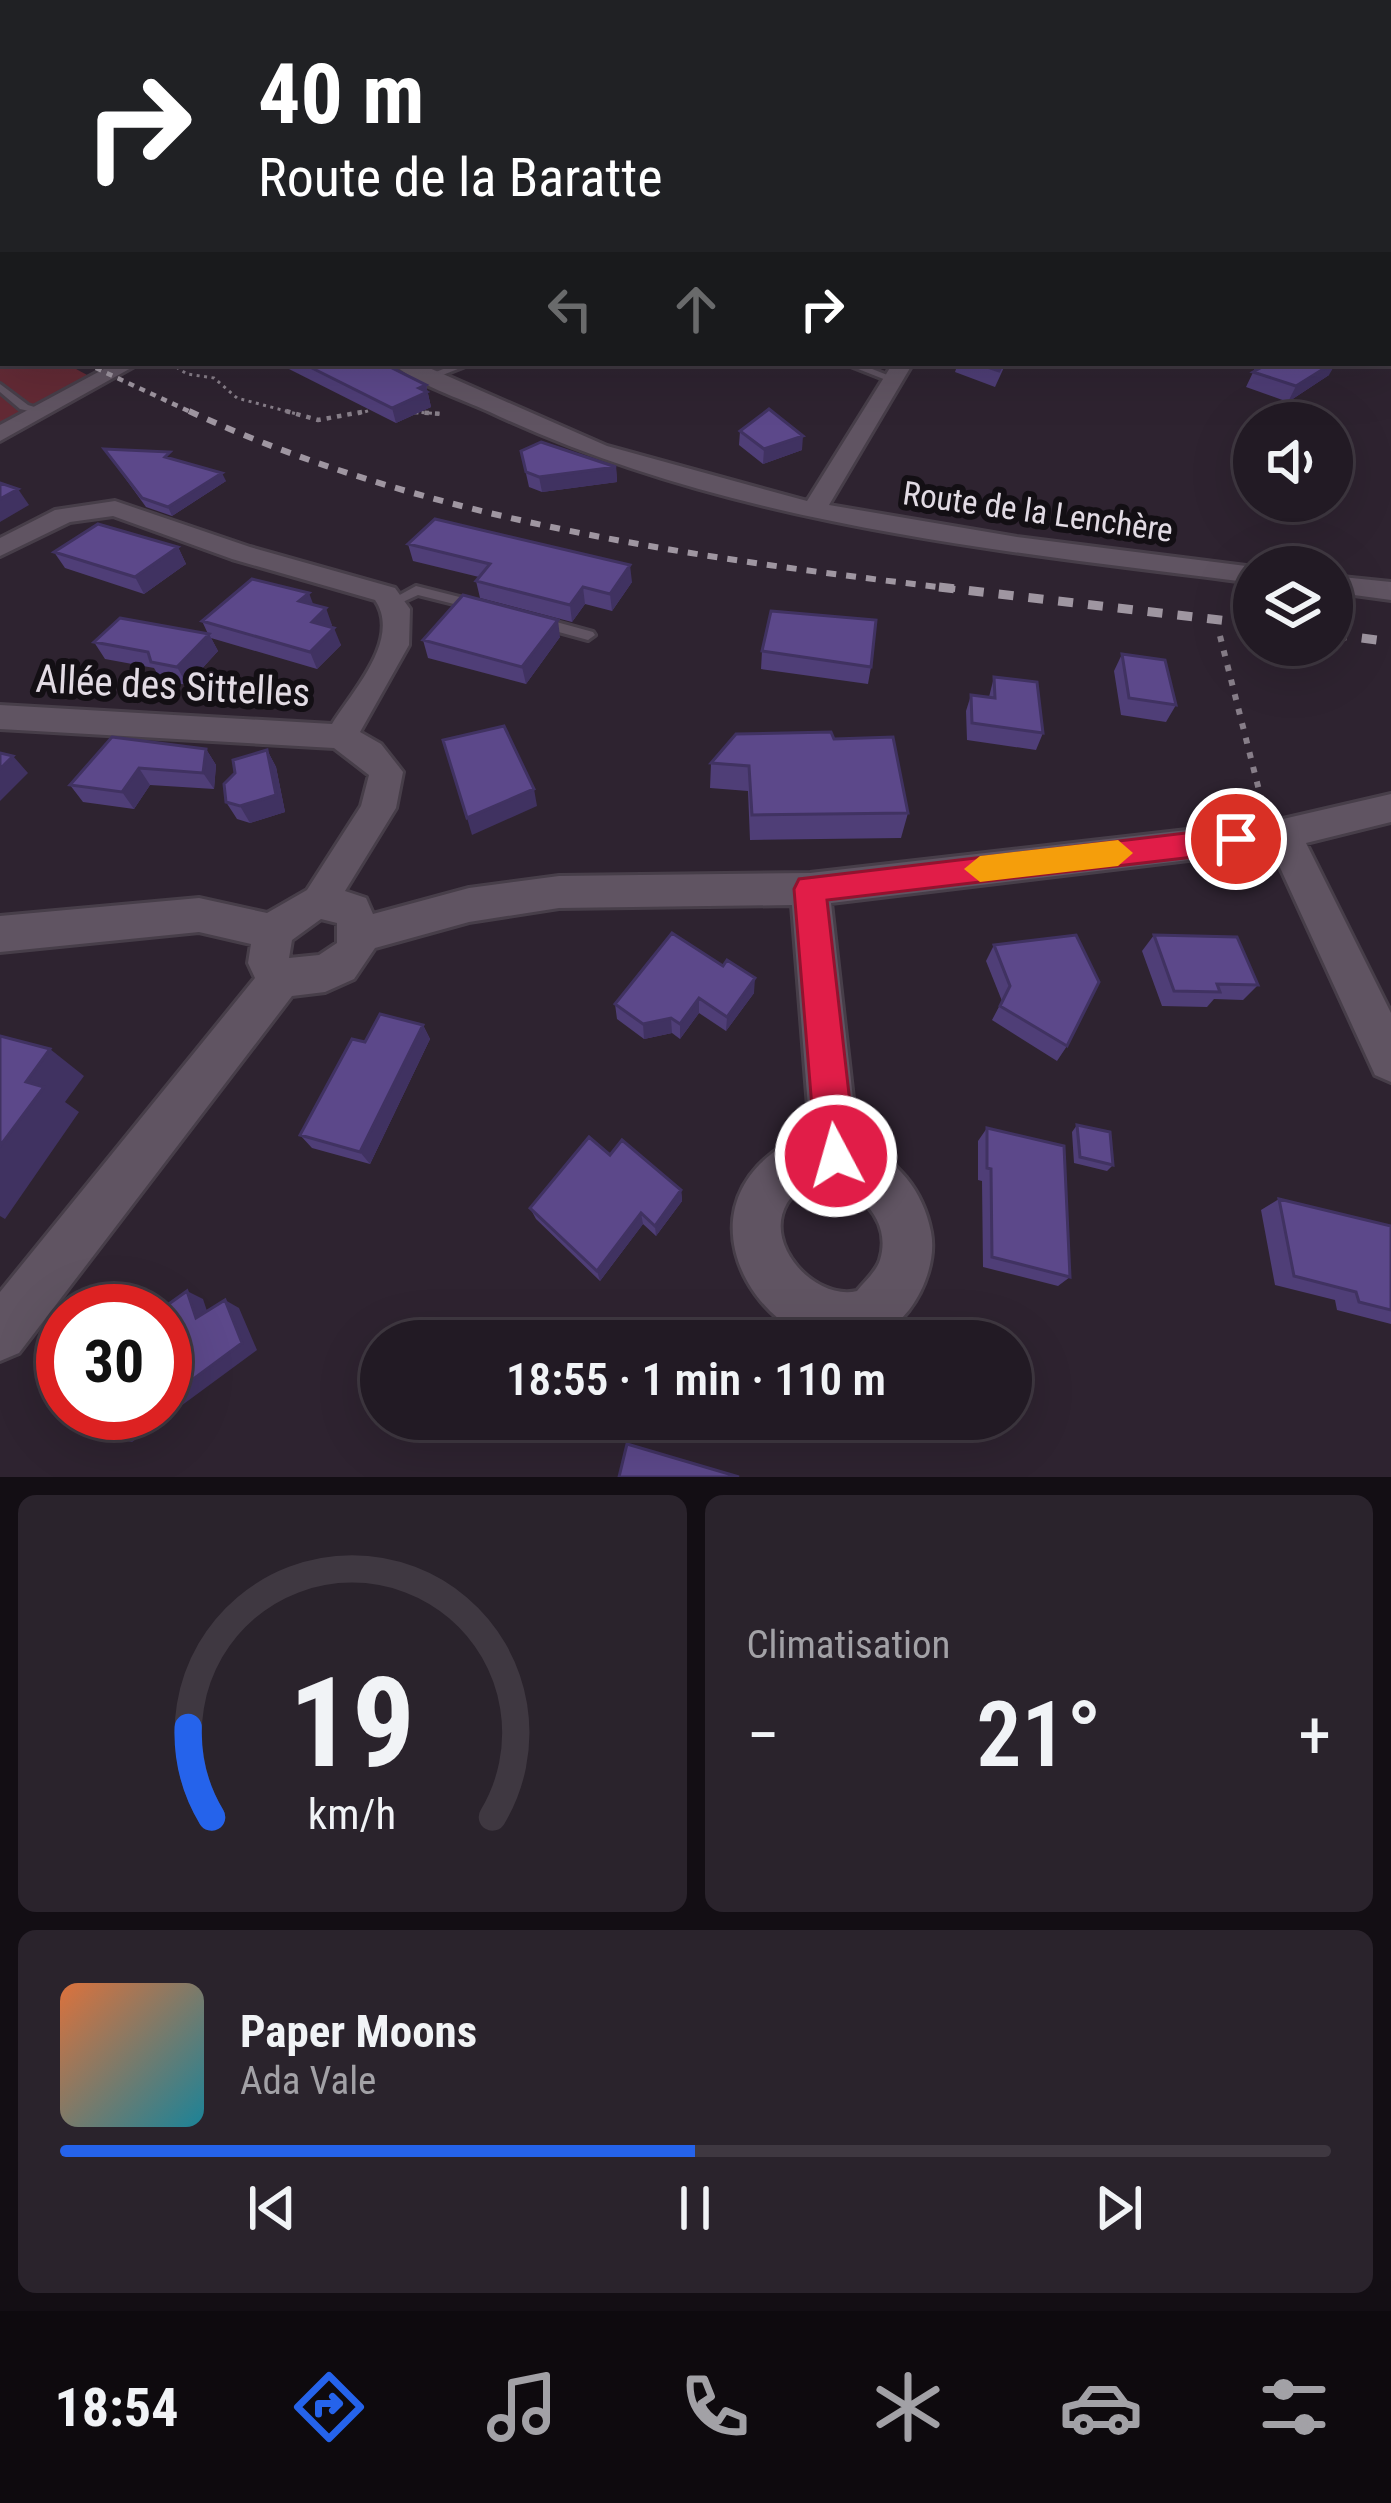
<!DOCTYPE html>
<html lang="fr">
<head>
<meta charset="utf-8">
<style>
	:root { --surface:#221a24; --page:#2a232c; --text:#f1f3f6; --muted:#a2a1a6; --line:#3f3841; --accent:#2563eb }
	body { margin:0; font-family:"Roboto Condensed",sans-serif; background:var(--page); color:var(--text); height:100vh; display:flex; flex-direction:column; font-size:45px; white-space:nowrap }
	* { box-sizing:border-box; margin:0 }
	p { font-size:39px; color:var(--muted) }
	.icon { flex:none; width:66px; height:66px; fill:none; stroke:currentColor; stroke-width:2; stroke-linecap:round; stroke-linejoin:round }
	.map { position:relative; height:1477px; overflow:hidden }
	.drawer { display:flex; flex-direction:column; gap:18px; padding:18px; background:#130e14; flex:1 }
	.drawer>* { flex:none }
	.hud { position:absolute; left:0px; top:0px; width:1392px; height:366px; box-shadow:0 12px 48px #0002,0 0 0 3px var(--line); background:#202124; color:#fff; overflow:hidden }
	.buttons { position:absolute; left:1233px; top:402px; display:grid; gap:24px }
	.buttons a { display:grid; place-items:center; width:120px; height:120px; border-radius:50%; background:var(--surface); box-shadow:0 12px 48px #0002,0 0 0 3px var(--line); font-size:60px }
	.speed { position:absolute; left:36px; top:1284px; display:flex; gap:24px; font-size:60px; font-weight:700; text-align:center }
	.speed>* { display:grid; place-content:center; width:156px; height:156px; border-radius:50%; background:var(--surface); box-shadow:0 12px 48px #0002,0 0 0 3px var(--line); line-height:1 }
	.speed .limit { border:18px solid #d22; background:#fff; color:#111 }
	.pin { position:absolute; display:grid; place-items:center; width:102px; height:102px; color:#fff; margin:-51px; border:6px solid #fff; border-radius:50%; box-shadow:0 3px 12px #0007 }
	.me { position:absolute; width:132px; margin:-66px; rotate:354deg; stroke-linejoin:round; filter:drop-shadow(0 0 9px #0008) }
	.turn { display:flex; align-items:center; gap:42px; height:252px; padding:0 60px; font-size:54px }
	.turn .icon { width:156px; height:156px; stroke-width:2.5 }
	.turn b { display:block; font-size:84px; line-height:102px }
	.lanes { display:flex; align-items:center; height:114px; padding:0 60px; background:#0003; justify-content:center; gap:60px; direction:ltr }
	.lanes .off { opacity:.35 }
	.big { font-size:90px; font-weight:600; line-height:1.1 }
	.drawer .widget { flex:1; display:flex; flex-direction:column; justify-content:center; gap:18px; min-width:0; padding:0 42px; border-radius:18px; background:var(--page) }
	.drawer .dial { align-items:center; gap:0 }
	.dial svg { height:312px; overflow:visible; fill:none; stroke:var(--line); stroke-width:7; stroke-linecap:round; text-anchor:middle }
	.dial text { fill:var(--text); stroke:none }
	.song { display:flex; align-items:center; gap:36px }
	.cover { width:144px; height:144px; border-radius:18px; background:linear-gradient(135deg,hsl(20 70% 55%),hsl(190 70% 35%)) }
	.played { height:12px; border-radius:6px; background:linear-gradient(90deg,var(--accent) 50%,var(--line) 50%) }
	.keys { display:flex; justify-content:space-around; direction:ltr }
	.heat { display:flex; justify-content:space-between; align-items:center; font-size:66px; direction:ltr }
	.drawer .tiles { flex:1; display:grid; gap:18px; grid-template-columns:1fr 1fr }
	.widget:last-child { grid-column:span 2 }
	.trip { position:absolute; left:360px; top:1320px; width:672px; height:120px; border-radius:60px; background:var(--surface); box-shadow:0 12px 48px #0002,0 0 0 3px var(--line); font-weight:600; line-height:120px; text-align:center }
	.menu { display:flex; height:192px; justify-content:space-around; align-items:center; background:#0e0a0e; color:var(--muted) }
	.menu .icon { width:84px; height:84px }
	.menu .active { color:var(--accent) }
	.menu b { font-size:54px; color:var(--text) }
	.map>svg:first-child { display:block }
	.green { fill:#632a35 }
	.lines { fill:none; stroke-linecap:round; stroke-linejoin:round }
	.lane-casing { stroke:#473e49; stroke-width:6 }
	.street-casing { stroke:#473e49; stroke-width:6 }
	.secondary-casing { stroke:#473e49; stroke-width:6 }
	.path-far2 { stroke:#877e89; stroke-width:3; stroke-dasharray:3 4.5; stroke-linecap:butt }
	.path-far1 { stroke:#877e89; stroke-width:4.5; stroke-dasharray:4.5 6; stroke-linecap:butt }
	.path { stroke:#877e89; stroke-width:6; stroke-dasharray:6 9; stroke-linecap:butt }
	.lane { fill:#605462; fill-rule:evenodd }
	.street { fill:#605462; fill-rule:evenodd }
	.secondary { fill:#605462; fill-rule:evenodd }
	.rail-far2 { stroke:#9f96a1; stroke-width:4.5; stroke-dasharray:6 6; stroke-linecap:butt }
	.rail-far1 { stroke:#9f96a1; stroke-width:6; stroke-dasharray:10 10; stroke-linecap:butt }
	.rail { stroke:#9f96a1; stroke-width:9; stroke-dasharray:15 15; stroke-linecap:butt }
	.wall { fill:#4f3e77 }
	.shaded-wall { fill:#403261 }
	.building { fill:#5c488a; stroke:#403261; stroke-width:3 }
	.route { fill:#e11d48; stroke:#92132f; stroke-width:3 }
	.slow { fill:#f59e0b }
	.labels { text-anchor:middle; stroke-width:12; stroke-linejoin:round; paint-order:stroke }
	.far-street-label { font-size:33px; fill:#e2dbe4; stroke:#130f14 }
	.street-label { font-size:39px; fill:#e2dbe4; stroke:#130f14 }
</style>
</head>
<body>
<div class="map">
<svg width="1391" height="1477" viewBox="0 0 1391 1477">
	<rect width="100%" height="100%" fill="#2e2330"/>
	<path class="green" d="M 0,328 L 3,363 L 65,363 L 89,376 L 0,423 Z"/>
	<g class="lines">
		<g class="lane-casing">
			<path id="lane" d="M 458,363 L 473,363 L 435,378 L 426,376 Z
				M 843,363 L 857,363 L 895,378 L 886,380 Z
				M 0,384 L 28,405 L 47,411 L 42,414 L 20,409 L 0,392 Z
				M 416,586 L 483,603 L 485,606 L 478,610 L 418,595 L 394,606 L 387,602 Z
				M 538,617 L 593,632 L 595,635 L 588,640 L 533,625 L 531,622 L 533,619 Z"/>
		</g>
		<g class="street-casing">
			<path id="street" d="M 3,250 L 3,260 L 0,261 L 0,251 Z
				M 1389,274 L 1391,274 L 1391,284 L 1389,284 Z
				M 1389,341 L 1391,341 L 1391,353 L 1389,353 Z
				M 115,363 L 140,363 L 0,441 L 0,425 Z
				M 392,363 L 418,363 L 607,446 L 807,501 L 893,363 L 913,363 L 829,505 L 1017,537 L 1254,567 L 1254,583 C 994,550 729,525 490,412 C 459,398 417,385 392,363 Z
				M 115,501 L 250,547 L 395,588 L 410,609 L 409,645 L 360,732 L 381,744 L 403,772 L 396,808 L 345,891 L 366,898 L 373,914 L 469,888 L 559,876 L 810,873 L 1283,819 L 1391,794 L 1391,822 L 1306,843 L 1391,1013 L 1391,1082 L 1375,1075 L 1272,850 L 831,903 L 858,1143 C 897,1159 923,1190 931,1232 C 936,1258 925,1289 909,1310 C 814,1428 627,1208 810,1132 L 792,905 L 559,908 L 469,922 L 375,948 L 354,979 L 325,992 L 292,996 L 19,1353 L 0,1361 L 0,1292 L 255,978 L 248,963 L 251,944 L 199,932 L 0,952 L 0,916 L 199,898 L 267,913 L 307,890 L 361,806 L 369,775 L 334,748 L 0,729 L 0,705 L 332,724 C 352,692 402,639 375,600 L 232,559 L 113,516 L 70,522 L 0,556 L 0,538 L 55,510 ZM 321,919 L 337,923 L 337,943 L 319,955 L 289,958 L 292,940 ZM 817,1180 C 855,1185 893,1218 880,1260 C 876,1272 864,1282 857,1291 C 816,1301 762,1245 787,1203 C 793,1193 807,1186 817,1180 Z
				M 1332,576 L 1391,582 L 1391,600 L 1332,592 Z"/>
		</g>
		<g class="secondary-casing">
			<path id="secondary" d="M 1389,192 L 1391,192 L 1391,202 L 1389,202 Z"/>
		</g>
		<path class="path-far2" d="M 170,363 L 187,374 L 214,378 L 237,398 L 297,414
			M 414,412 L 443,414
			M 358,414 L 377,408"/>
		<path class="path-far1" d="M 286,411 L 318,420 L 367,411
			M 414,412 L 443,414"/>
		<path class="path" d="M 1220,636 L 1263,806"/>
		<use href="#lane" class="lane"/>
		<use href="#street" class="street"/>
		<use href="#secondary" class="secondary"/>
		<path class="rail-far2" d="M 85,363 L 195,414"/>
		<path class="rail-far1" d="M 189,411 C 428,522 703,559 963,590"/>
		<path class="rail" d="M 939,587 L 1254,624
			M 1332,634 L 1391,642"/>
	</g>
	<path class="wall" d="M 284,363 L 377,363 L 426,385 L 431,407 L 396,423 L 285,367 Z
		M 958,363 L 1006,363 L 995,387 L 955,372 Z
		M 1256,366 L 1329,375 L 1288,402 L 1246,387 Z
		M 740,431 L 802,450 L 763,464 L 739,445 Z
		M 104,449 L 174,460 L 226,481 L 172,516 L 146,507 Z
		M 521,451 L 616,467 L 617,482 L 542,492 L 529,487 Z
		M 408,544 L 632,582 L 612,611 L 585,604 L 572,622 L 480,598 L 476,581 L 479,577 L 413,561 Z
		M 178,547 L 186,564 L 144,594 L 65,568 L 54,552 Z
		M 314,605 L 332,625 L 330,627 L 341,645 L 317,669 L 211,638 L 218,651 L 187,685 L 161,680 L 154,668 L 105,659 L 94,642 L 208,634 L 202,621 Z
		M 560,637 L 526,684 L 428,658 L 423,640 Z
		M 762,651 L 871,667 L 868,684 L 761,669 Z
		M 1122,654 L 1176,705 L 1166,722 L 1121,715 L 1114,671 Z
		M 994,677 L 1043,733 L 1036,750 L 967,740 L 966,711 L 971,695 L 989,697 Z
		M 834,739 L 908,813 L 901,838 L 750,840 L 748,791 L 710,788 L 711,763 Z
		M 206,749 L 216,765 L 214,789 L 150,785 L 134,809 L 83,802 L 70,785 Z
		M 267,750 L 276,767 L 285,812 L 250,823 L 237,819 L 226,802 Z
		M 1154,935 L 1258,985 L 1243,1000 L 1214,999 L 1207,1007 L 1162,1006 L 1142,951 Z
		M 994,945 L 1067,1046 L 1057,1061 L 992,1020 L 1002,1001 L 986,961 Z
		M 754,993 L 726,1031 L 699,1013 L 680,1039 L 672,1033 L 644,1039 L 617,1019 L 615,1004 Z
		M 423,1025 L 430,1039 L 370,1164 L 312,1148 L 300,1135 L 365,1042 Z
		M 1077,1125 L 1113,1165 L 1107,1171 L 1074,1163 L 1072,1132 Z
		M 987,1128 L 1070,1277 L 1058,1286 L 983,1267 L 982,1181 L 978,1180 L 978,1141 Z
		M 610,1155 L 681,1190 L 682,1201 L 656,1236 L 643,1224 L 600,1281 L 536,1219 L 530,1208 Z
		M 1279,1199 L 1391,1226 L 1391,1324 L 1337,1310 L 1335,1300 L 1275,1285 L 1261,1210 Z"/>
	<path class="shaded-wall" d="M 1333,363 L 1336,363 L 1329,375 L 1288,402 L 1296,386 Z
		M 426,385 L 431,407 L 396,423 L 392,408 Z
		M 803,436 L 802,450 L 763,464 L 764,449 Z
		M 616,467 L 617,482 L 542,492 L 539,477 Z
		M 222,473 L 226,481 L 172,516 L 168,507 Z
		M 18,489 L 29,505 L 0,522 L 0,499 Z
		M 178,547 L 186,564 L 144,594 L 135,577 Z
		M 630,565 L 632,582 L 612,611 L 610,594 Z
		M 583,587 L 585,604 L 572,622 L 570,605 Z
		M 309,593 L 315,609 L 299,601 Z
		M 326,608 L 332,625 L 318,639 L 312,622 Z
		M 558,620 L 560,637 L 526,684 L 522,667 Z
		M 334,628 L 341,645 L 317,669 L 310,652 Z
		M 209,634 L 218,651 L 187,685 L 177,667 Z
		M 206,749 L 216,765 L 214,789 L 203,773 Z
		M 267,750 L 276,767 L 285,812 L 250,823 L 240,806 Z
		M 13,756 L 28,773 L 0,801 L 0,769 Z
		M 139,768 L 150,785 L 134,809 L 122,792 Z
		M 534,789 L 537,806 L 472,835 L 467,818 Z
		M 755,978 L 754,993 L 726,1031 L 727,1017 Z
		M 699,998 L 699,1013 L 680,1039 L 680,1024 Z
		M 671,1018 L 672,1033 L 644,1039 L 643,1024 Z
		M 423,1025 L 430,1039 L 370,1164 L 360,1152 Z
		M 50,1049 L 84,1076 L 65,1102 L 79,1112 L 5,1219 L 0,1216 L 0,1146 L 26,1082 Z
		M 681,1190 L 682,1201 L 656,1236 L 655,1226 Z
		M 641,1213 L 643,1224 L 600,1281 L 597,1271 Z
		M 187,1291 L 203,1299 L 212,1326 L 196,1318 Z
		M 225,1300 L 239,1308 L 257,1350 L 132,1442 L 113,1438 L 147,1413 L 165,1413 L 165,1400 Z"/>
	<path class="building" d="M 0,170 L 3,170 L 3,208 L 0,208 L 2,185 L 0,185 Z
		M 302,363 L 377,363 L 386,365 L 426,385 L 419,388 L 427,392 L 392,408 Z
		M 975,363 L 1003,363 L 999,371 Z
		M 1261,363 L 1333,363 L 1296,386 L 1253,372 L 1260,368 L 1256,366 Z
		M 769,409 L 803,436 L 764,449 L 740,431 Z
		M 541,442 L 616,467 L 539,477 L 526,472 L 521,451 Z
		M 104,449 L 170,452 L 165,457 L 222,473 L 168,507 L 142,498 Z
		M 0,483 L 18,489 L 0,499 Z
		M 435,519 L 630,565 L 610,594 L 583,587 L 570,605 L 476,581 L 490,564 L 408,544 Z
		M 98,524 L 178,547 L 135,577 L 54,552 Z
		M 252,579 L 309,593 L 299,601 L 326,608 L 312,622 L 334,628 L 310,652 L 202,621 Z
		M 463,595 L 558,620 L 522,667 L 423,640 Z
		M 771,611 L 876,620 L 871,667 L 762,651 Z
		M 120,618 L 209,634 L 177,667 L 151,662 L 148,652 L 94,642 Z
		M 1122,654 L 1165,660 L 1176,705 L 1129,698 Z
		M 994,677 L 1037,682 L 1043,733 L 972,723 L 971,695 L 995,698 Z
		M 504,726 L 534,789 L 467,818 L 443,740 Z
		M 831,732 L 834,739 L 893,737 L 908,813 L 752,815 L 749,766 L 711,763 L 736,734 Z
		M 112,737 L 206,749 L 203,773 L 139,768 L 122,792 L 70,785 Z
		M 267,750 L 276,795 L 240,806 L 226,802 L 224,784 L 235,773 L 233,760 Z
		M 0,753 L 13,756 L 0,769 Z
		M 672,933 L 723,966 L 727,960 L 755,978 L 727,1017 L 699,998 L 680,1024 L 671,1018 L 643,1024 L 615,1004 Z
		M 1076,935 L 1099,982 L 1067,1046 L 1000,1006 L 1010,986 L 994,945 Z
		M 1154,935 L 1237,937 L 1258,985 L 1217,984 L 1220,992 L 1174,991 Z
		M 380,1014 L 423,1025 L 360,1152 L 300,1135 L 352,1039 L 365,1042 Z
		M 0,1036 L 50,1049 L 26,1082 L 44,1087 L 0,1146 Z
		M 1077,1125 L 1110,1132 L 1113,1165 L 1080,1157 Z
		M 987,1128 L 1064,1146 L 1070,1277 L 992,1257 L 991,1169 L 987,1168 Z
		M 589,1137 L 610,1155 L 622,1140 L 681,1190 L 655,1226 L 641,1213 L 597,1271 L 530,1208 Z
		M 1279,1199 L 1391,1226 L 1391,1310 L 1359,1302 L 1356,1292 L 1294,1276 Z
		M 187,1291 L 196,1318 L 225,1300 L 242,1343 L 165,1400 L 165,1311 L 159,1311 Z
		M 105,1413 L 147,1413 L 113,1438 Z
		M 627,1444 L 739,1477 L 619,1477 Z"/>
	<linearGradient id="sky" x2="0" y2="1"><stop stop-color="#19131a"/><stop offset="0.45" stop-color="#464559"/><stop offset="1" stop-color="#464559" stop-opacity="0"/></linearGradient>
	<rect width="1391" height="377" fill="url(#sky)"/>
	<path class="route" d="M 1236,827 L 1251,839 L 1236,852 L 827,900 L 856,1156 L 850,1170 L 836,1175 L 822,1170 L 816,1156 L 794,889 L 799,879 Z"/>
	<path class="slow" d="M 1118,840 L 1133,853 L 1118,866 L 980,882 L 964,869 L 980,856 Z"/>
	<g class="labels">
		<g class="far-street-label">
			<text transform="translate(1038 511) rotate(8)" y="12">Route de la Lenchère</text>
		</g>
		<g class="street-label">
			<text transform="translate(173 685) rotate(3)" y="14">Allée des Sittelles</text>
		</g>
	</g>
</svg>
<div class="buttons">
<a><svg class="icon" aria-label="sound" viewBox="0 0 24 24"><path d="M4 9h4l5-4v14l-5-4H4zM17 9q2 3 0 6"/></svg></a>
<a><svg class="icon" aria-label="layers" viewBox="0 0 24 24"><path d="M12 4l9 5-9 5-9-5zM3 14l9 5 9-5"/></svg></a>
</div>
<div class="speed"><div class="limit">30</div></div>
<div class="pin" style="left:1236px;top:839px;background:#d93025"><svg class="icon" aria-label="arrive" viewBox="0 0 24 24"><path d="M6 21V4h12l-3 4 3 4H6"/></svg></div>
<svg class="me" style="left:836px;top:1156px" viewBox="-20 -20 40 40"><circle r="17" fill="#e11d48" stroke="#fff" stroke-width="3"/><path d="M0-11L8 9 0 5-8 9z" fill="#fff"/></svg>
<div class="trip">18:55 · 1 min · 110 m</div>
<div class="hud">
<div class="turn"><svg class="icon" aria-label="right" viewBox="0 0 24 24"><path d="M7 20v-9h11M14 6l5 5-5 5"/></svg><div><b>40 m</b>Route de la Baratte</div></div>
<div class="lanes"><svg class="icon off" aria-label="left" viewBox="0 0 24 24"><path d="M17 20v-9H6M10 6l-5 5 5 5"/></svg><svg class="icon off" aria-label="ahead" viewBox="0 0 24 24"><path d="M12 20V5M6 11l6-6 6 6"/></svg><svg class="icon" aria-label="right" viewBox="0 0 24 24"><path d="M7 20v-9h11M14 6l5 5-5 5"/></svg></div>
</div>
</div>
<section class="drawer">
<div class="tiles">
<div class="widget dial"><svg viewBox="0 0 100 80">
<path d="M14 69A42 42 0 1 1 86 69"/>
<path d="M14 69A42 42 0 0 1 8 46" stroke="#2563eb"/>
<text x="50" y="56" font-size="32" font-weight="700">19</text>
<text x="50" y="72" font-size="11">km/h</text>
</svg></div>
<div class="widget"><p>Climatisation</p>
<div class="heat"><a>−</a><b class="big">21°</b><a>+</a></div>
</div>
<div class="widget">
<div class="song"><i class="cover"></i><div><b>Paper Moons</b><p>Ada Vale</p></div></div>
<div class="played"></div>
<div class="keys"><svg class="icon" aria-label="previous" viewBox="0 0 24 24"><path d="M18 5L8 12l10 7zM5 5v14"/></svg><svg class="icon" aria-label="pause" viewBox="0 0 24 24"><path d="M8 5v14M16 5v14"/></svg><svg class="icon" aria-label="next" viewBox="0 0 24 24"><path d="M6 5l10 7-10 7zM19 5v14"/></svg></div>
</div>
</div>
</section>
<nav class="menu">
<b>18:54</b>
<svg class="icon active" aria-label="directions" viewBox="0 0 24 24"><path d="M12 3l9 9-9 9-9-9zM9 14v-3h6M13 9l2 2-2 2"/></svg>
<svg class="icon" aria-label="music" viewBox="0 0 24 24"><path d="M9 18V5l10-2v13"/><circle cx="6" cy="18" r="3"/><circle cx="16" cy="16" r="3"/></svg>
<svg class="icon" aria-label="phone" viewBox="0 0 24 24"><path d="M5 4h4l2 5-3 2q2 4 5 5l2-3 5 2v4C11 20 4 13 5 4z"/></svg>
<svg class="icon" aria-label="climate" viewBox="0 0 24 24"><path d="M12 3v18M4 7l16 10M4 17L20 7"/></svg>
<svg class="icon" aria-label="car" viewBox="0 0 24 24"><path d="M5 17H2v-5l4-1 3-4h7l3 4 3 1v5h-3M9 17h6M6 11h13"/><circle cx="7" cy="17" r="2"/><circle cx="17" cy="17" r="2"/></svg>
<svg class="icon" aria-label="filters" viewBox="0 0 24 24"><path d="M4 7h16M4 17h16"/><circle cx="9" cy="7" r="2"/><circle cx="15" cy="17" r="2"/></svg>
</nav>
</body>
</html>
